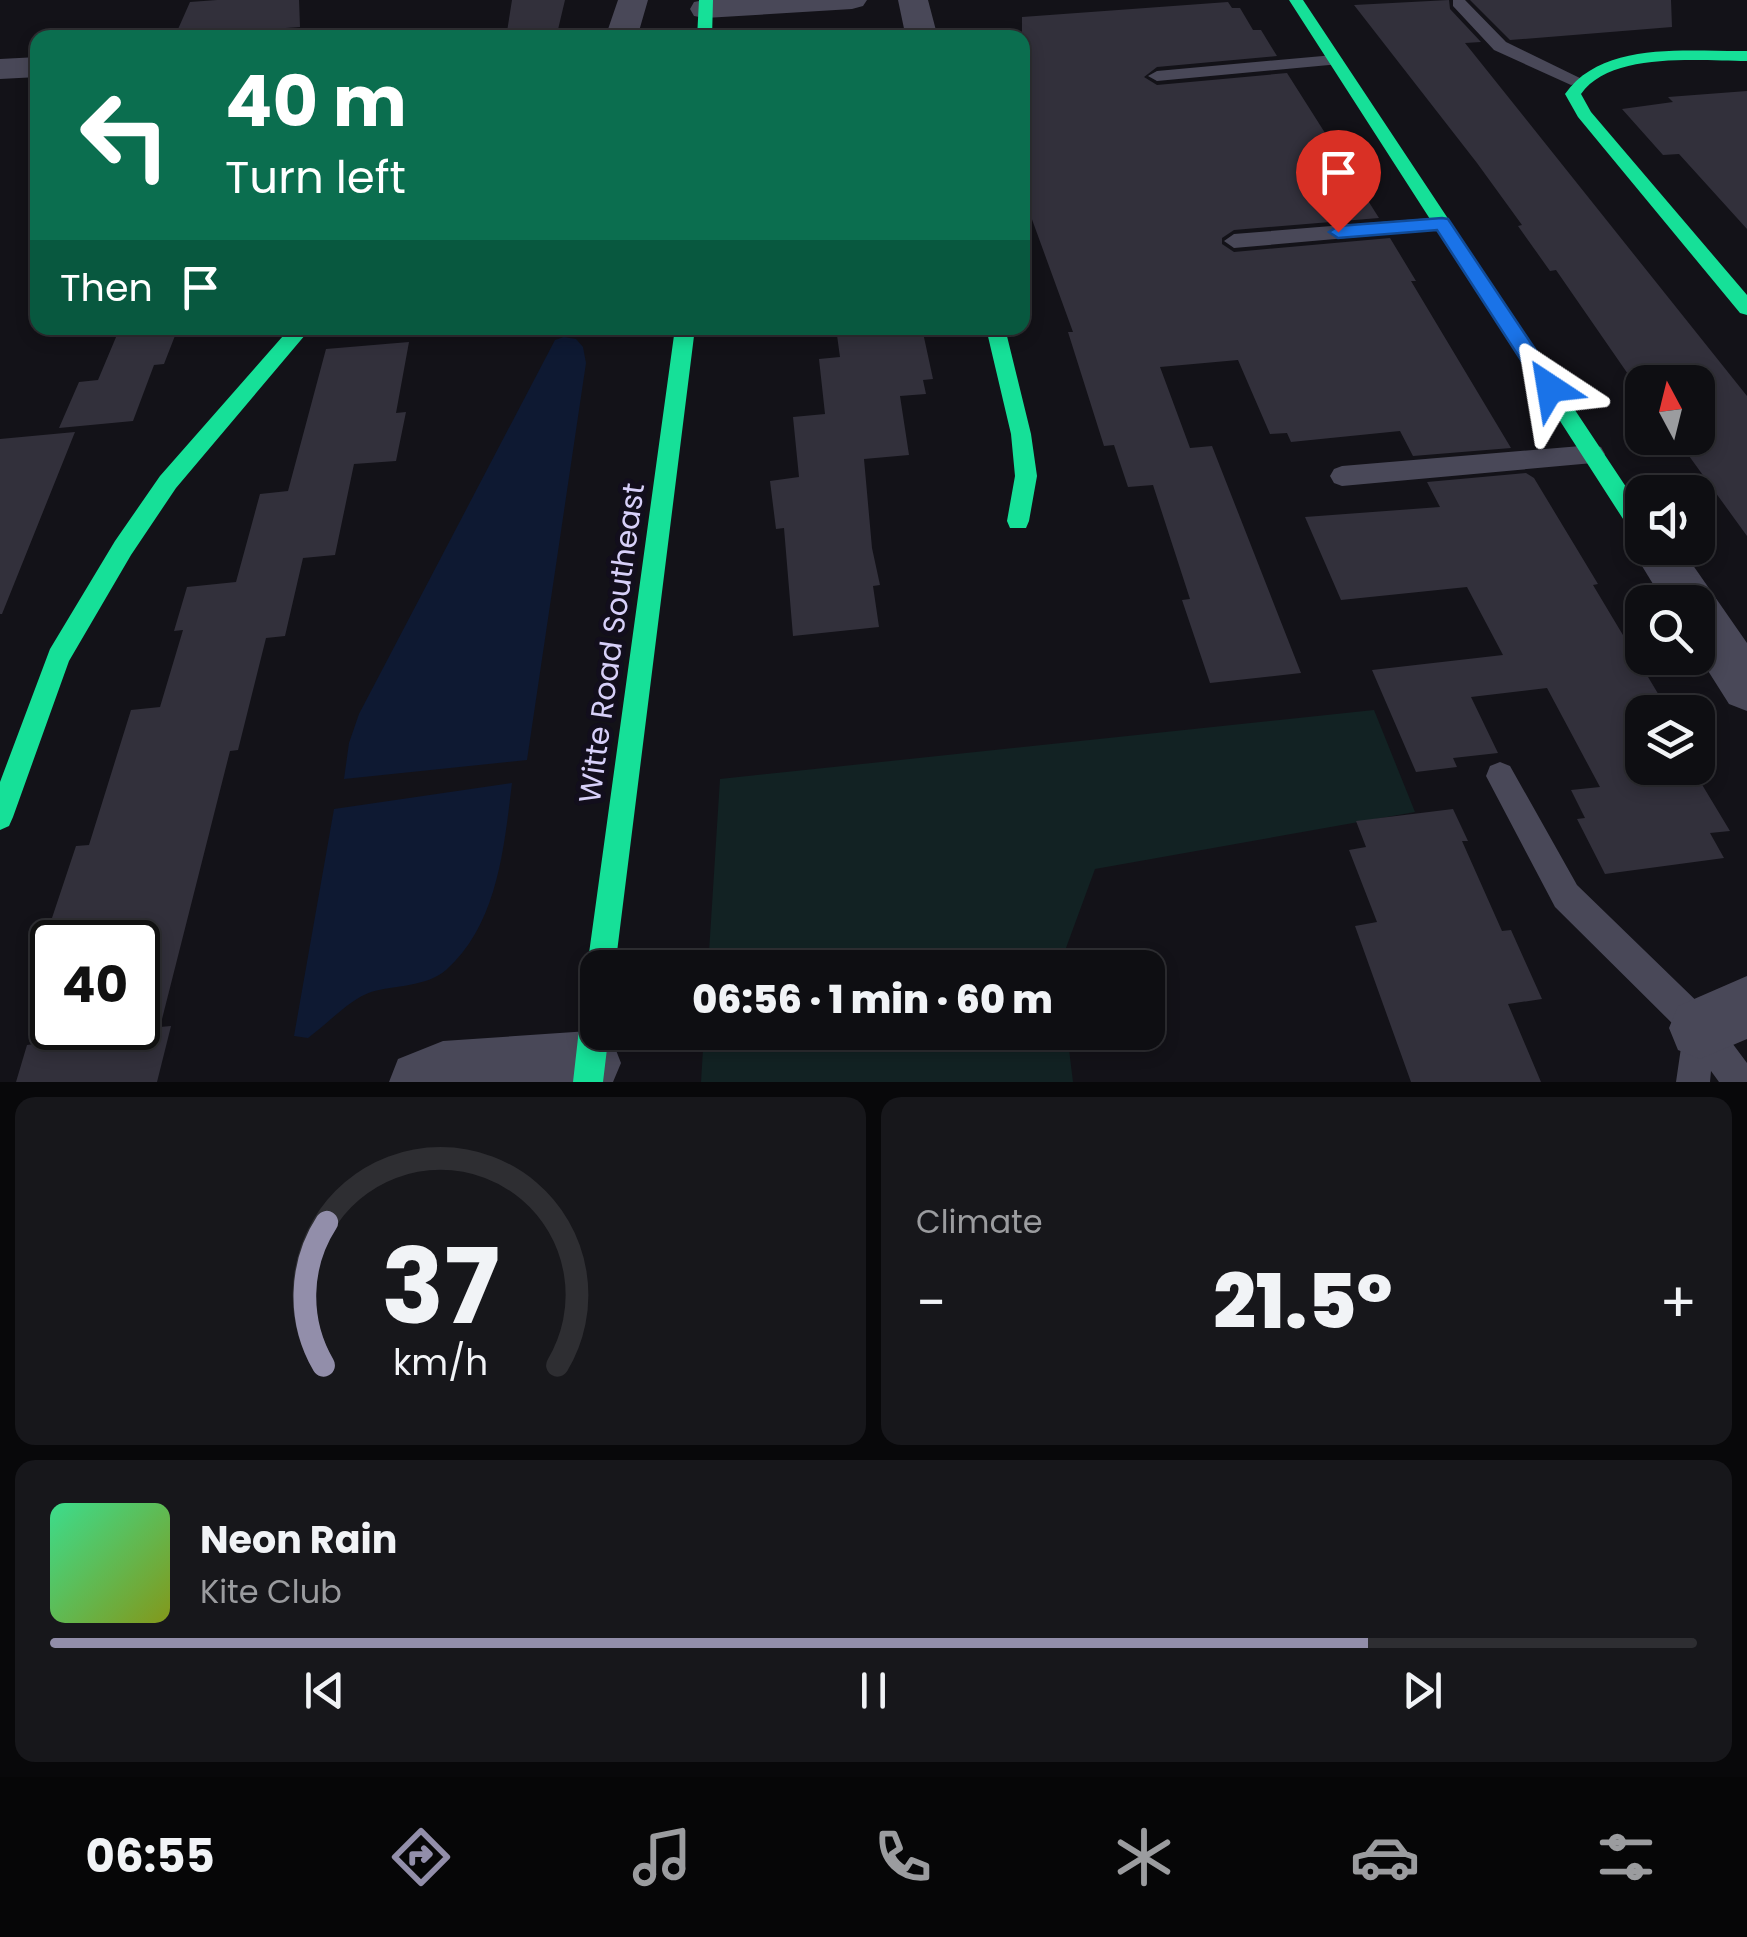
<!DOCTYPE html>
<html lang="en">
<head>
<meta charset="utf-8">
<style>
	:root { --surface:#0e0e12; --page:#17171b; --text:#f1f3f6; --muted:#9b9c9f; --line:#2e2e32; --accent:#928eaa }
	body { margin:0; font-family:Poppins,sans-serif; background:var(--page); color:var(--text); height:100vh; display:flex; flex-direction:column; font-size:38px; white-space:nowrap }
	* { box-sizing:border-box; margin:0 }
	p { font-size:32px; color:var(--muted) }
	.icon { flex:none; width:55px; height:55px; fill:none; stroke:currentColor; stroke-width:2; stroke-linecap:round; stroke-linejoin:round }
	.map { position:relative; height:1082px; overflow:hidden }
	.panel { display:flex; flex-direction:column; gap:15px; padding:15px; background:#08080a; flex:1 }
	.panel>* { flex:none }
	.top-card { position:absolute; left:30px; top:30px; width:1000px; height:305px; border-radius:20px; box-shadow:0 5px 15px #0003,0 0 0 2px var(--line); background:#0b6e4f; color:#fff; overflow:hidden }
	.needle { width:65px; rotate:353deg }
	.tools { position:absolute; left:1625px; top:365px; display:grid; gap:20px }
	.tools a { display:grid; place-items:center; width:90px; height:90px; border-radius:20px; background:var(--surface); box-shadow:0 5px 15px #0003,0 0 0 2px var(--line); font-size:50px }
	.speed { position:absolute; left:30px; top:920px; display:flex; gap:20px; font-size:50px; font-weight:700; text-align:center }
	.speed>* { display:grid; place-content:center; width:130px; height:130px; border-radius:50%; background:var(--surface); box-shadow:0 5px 15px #0003,0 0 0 2px var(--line); line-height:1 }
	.speed .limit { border:5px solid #111; border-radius:15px; background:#fff; color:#111 }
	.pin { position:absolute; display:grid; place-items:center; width:85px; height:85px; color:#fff; margin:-102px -42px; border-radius:50% 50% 50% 0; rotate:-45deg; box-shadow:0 0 10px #0007 }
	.pin .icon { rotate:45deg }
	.me { position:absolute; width:110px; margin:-55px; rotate:327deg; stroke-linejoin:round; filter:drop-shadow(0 0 8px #0008) }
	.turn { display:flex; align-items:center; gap:35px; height:210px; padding:0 30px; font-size:45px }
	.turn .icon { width:130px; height:130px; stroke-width:2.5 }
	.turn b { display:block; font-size:70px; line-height:85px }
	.then { display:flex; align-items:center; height:95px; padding:0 30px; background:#0003; gap:20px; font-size:38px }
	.big { font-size:75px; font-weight:800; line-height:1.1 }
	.panel .tile { flex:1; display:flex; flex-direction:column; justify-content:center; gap:15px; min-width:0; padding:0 35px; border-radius:20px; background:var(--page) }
	.panel .dial { align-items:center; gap:0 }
	.dial svg { height:260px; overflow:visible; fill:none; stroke:var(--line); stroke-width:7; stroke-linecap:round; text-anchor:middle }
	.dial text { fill:var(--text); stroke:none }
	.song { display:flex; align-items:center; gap:30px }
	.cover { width:120px; height:120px; border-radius:15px; background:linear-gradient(135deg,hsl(150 70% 55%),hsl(70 70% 35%)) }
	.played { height:10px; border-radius:5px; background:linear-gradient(90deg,var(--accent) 80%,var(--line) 80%) }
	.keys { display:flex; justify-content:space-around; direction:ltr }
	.heat { display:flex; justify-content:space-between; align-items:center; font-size:55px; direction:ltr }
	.panel .tiles { flex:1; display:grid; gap:15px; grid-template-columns:1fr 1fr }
	.tile:last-child { grid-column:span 2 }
	.trip { position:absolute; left:580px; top:950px; width:585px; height:100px; border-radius:20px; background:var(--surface); box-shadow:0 5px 15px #0003,0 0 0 2px var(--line); font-weight:800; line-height:100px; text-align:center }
	.menu { display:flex; height:160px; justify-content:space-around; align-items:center; background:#060607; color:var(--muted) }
	.menu .icon { width:70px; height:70px }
	.menu .selected { color:var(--accent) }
	.menu b { font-size:45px; color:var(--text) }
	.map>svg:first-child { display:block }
	.green { fill:#122223 }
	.water { fill:#0e1932 }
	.building { fill:#32303b }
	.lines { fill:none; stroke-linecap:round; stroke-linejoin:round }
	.lane { fill:#494858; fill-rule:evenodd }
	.street { fill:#494858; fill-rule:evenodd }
	.fast { fill:#16e098; fill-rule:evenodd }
	.route { fill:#1a73e8; stroke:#114b97; stroke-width:2.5 }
	.labels { text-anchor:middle; stroke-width:10; stroke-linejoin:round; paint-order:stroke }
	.street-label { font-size:30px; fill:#d7d0f9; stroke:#120e1c }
</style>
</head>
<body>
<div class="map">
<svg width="1747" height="1082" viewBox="0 0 1747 1082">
	<rect width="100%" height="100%" fill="#131218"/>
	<path class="green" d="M 1374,710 L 1415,812 L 1095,869 L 1059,967 L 708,968 L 720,779 Z
		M 704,1033 L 1067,1033 L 1073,1082 L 701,1082 Z"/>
	<path class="water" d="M 564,337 L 576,339 L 583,347 L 586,363 L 527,760 L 344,779 L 349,743 L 359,714 L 555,340 Z
		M 512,783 C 504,847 498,924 446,970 C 426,987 395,985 371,992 C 350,999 327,1024 308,1038 L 294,1036 L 334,809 Z"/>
	<path class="building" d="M 217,0 L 299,0 L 300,27 L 175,36 L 190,2 Z
		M 512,0 L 565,0 L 556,38 L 506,38 Z
		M 1449,0 L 1450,9 L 1481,42 L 1465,43 L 1747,396 L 1747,536 L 1676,438 L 1698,438 L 1698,382 L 1642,382 L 1642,391 L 1639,390 L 1556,270 L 1550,271 L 1518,226 L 1522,225 L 1477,163 L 1354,5 Z
		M 1470,0 L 1671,0 L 1672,27 L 1510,40 Z
		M 1228,2 L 1232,8 L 1240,8 L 1253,30 L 1261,30 L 1277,56 L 1157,67 L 1144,77 L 1157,85 L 1287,73 L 1379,218 L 1234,230 L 1222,238 L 1222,244 L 1234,252 L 1390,238 L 1416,281 L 1411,281 L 1511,448 L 1413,456 L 1400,431 L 1291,442 L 1287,433 L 1270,434 L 1238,360 L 1160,367 L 1190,448 L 1212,446 L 1301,673 L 1210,683 L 1182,600 L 1190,599 L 1153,485 L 1128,487 L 1114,445 L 1104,446 L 1068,332 L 1073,332 L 1022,192 L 1022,17 Z
		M 1747,91 L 1747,229 L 1679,154 L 1663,155 L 1622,109 L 1673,102 L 1668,97 Z
		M 146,328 L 178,328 L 164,364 L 154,365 L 133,421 L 59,428 L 79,382 L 98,380 L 119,330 Z
		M 836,328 L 922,328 L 933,379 L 923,380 L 926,394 L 900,396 L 909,455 L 864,459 L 872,548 L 880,585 L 873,586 L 879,627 L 793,636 L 784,528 L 776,529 L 770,481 L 799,477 L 793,417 L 825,414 L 819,359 L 840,357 Z
		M 409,342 L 396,413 L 406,412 L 396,461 L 354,464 L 335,555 L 303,558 L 285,636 L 266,638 L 238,750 L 230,751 L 160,1027 L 171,1026 L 157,1082 L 16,1082 L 27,1045 L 138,1030 L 138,942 L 44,942 L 76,846 L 89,845 L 131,710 L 160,707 L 183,630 L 174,631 L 187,587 L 236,582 L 260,494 L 288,491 L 326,349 Z
		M 75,432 L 2,614 L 0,614 L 0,439 Z
		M 1526,473 L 1534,478 L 1598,584 L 1593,585 L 1669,712 L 1642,712 L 1642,768 L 1692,768 L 1730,831 L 1710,833 L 1724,858 L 1605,874 L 1577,819 L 1585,818 L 1571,790 L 1600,787 L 1547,688 L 1471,697 L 1498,753 L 1453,758 L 1457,767 L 1416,772 L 1372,670 L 1503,655 L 1467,587 L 1341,600 L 1305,517 L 1440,507 L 1427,482 Z
		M 1453,809 L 1468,841 L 1462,841 L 1502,931 L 1511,930 L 1542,999 L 1508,1004 L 1541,1082 L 1411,1082 L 1355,926 L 1377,922 L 1349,850 L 1366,847 L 1356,821 Z"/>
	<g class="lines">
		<path class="lane" d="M 1453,0 L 1465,0 L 1506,42 L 1586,81 L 1571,85 L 1494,50 L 1453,6 Z
			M 1334,55 L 1343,60 L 1340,64 L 1157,81 L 1148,76 L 1157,71 Z
			M 1442,217 L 1449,219 L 1449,229 L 1234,248 L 1224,241 L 1234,234 Z
			M 1593,445 L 1601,447 L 1605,454 L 1601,461 L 1593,463 L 1342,486 L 1334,483 L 1330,476 L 1334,469 L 1342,466 Z
			M 1500,762 L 1510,766 L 1577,885 L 1712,1016 L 1747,1063 L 1747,1082 L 1719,1082 L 1711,1071 L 1710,1082 L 1676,1082 L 1683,1034 L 1555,907 L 1486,776 L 1490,766 Z"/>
		<path class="street" d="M 618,0 L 648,0 L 637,38 L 605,38 Z
			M 704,0 L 867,0 L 863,6 L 852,9 L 705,18 L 694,16 L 690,9 L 694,2 Z
			M 898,0 L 928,0 L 938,38 L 906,38 Z
			M 38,57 L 38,77 L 0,79 L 0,59 Z
			M 1642,532 L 1642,548 L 1681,548 L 1747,643 L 1747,711 L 1729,704 L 1698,655 L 1698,602 L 1664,602 L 1631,548 Z
			M 1747,976 L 1747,1039 L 1700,1059 L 1678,1050 L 1669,1028 L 1678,1006 Z
			M 589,1031 L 612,1040 L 621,1063 L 613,1082 L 389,1082 L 398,1059 L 443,1041 Z"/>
		<path class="fast" d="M 699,0 L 713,0 L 712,38 L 697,38 Z
			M 1289,0 L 1303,0 L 1642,511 L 1642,538 L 1634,536 Z
			M 1747,51 L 1747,61 C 1700,61 1611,51 1581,94 L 1591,112 L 1747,295 L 1747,315 L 1740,313 L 1578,117 L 1565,94 C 1603,40 1688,52 1747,51 Z
			M 290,328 L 311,328 L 176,488 L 131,555 L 69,661 L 13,817 L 9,826 L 0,830 L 0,782 L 50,649 L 115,541 L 160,476 Z
			M 675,328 L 695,328 L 615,968 L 598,968 L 598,1032 L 609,1032 L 603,1082 L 573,1082 L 583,994 L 588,984 L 596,980 L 587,968 Z
			M 986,328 L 1005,328 L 1031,434 L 1037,476 L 1029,521 L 1026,528 L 1010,528 L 1007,521 L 1015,476 L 1011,434 Z"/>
	</g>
	<path class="route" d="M 1442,218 L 1448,219 L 1557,382 L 1557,394 L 1543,394 L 1437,230 L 1338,238 L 1329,232 L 1338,226 Z"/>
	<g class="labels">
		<g class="street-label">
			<text transform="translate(612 643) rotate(-82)" y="10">Witte Road Southeast</text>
		</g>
	</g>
</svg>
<div class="tools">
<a><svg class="needle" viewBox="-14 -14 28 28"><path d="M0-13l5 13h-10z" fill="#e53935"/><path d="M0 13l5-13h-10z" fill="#9b9c9f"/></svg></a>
<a><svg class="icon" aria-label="sound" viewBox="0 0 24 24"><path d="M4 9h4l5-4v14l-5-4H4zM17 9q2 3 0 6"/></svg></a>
<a><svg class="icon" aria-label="search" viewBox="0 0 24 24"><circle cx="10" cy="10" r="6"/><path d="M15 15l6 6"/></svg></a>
<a><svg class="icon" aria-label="layers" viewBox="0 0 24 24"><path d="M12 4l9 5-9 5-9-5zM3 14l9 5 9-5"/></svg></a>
</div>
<div class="speed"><div class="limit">40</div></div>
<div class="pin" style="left:1338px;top:232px;background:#d93025"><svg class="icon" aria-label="arrive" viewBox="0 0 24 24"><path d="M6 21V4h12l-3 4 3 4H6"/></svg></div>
<svg class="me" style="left:1550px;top:388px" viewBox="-20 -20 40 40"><path d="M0-17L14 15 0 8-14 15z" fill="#1a73e8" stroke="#fff" stroke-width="4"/></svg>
<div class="trip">06:56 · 1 min · 60 m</div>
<div class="top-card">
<div class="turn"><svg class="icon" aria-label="left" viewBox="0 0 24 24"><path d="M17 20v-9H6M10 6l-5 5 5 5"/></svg><div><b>40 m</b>Turn left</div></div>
<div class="then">Then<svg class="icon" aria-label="arrive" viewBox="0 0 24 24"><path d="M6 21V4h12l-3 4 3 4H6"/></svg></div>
</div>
</div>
<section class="panel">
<div class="tiles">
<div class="tile dial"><svg viewBox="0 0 100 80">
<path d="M14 69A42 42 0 1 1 86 69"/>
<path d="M14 69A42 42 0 0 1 15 25" stroke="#928eaa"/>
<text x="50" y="56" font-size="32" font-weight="700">37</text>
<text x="50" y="72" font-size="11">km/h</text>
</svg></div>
<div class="tile"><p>Climate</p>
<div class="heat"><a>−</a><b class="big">21.5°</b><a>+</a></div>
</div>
<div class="tile">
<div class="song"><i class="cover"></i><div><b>Neon Rain</b><p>Kite Club</p></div></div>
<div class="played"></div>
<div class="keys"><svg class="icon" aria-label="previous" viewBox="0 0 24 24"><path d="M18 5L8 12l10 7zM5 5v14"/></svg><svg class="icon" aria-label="pause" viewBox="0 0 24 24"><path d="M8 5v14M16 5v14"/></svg><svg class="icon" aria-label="next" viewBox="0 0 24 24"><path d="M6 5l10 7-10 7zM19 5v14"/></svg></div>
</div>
</div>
</section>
<nav class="menu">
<b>06:55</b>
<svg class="icon selected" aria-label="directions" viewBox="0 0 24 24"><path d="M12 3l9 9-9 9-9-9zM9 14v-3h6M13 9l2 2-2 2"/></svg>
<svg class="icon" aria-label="music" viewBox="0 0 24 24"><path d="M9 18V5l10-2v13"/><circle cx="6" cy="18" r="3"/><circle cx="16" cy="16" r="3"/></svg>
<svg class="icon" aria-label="phone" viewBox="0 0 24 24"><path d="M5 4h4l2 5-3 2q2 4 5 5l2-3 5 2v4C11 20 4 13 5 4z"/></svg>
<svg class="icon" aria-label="climate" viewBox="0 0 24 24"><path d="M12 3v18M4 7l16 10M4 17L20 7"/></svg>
<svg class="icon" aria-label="car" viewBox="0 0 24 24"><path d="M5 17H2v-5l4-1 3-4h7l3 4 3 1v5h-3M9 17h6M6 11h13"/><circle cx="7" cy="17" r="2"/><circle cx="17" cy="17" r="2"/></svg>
<svg class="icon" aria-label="filters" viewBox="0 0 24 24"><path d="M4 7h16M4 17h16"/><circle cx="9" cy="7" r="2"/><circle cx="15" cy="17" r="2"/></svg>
</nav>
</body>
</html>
